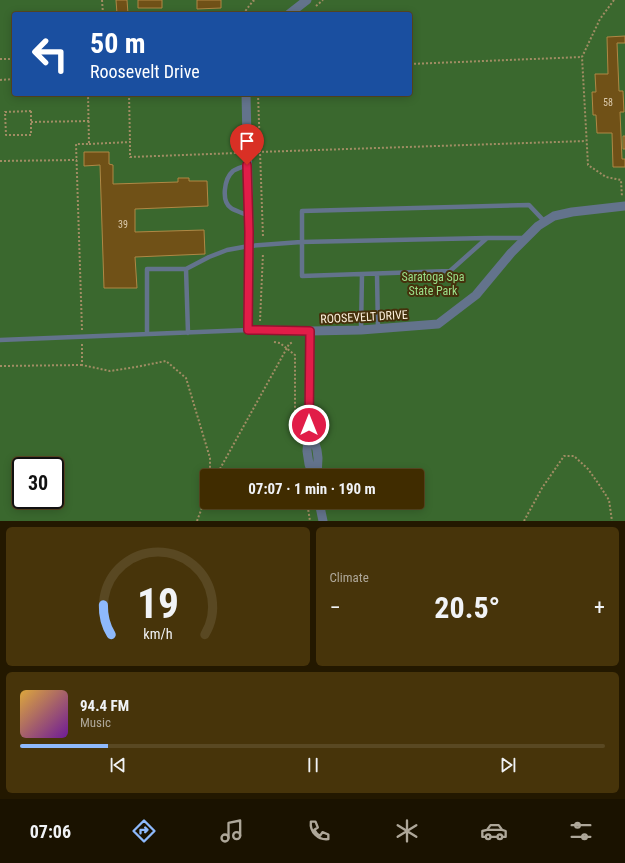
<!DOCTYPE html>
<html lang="en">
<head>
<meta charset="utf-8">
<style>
	:root { --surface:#402c00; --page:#47340a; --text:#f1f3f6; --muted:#aea799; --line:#594822; --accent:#8eb9fc }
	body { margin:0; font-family:"Roboto Condensed",sans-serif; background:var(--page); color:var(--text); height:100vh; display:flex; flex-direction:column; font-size:15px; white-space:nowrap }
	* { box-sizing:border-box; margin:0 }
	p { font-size:13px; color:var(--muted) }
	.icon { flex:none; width:22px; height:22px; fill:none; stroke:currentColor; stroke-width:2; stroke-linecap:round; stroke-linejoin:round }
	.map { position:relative; height:521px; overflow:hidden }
	.drawer { display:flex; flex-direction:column; gap:6px; padding:6px; background:#231800; flex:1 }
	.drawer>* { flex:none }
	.guide { position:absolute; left:12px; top:12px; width:400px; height:84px; border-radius:4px; box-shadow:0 2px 10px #0003,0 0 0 1px var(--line); background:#1a4fa0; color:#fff; overflow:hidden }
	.speed { position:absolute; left:12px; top:457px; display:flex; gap:8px; font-size:20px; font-weight:700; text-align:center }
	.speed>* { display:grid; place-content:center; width:52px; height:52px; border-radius:50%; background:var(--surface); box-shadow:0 2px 10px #0003,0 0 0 1px var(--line); line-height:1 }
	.speed .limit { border:2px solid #111; border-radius:6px; background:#fff; color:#111 }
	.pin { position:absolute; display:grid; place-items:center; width:34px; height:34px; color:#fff; margin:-41px -17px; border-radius:50% 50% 50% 0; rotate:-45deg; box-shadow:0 0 4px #0007 }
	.pin .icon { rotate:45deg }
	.me { position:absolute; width:44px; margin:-22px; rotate:0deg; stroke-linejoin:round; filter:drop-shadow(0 0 3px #0008) }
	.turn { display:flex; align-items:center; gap:14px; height:84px; padding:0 12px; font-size:18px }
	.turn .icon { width:52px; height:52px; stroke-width:2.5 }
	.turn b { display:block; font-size:28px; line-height:34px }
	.big { font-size:30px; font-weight:700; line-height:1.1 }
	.drawer .tile { flex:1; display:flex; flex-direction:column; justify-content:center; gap:6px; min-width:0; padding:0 14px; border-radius:6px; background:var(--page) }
	.drawer .dial { align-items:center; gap:0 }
	.dial svg { height:104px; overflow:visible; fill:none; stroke:var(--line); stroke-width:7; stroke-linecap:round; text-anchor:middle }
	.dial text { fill:var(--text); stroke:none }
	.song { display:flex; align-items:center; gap:12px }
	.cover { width:48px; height:48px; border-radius:6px; background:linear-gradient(135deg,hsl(40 70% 55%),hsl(280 70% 35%)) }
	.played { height:4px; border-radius:2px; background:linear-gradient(90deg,var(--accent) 15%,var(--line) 15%) }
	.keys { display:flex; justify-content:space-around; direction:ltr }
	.heat { display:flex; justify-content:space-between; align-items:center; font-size:22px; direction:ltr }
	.drawer .tiles { flex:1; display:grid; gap:6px; grid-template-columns:1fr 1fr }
	.tile:last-child { grid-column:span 2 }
	.trip { position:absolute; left:200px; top:469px; width:224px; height:40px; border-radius:4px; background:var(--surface); box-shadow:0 2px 10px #0003,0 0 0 1px var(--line); font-weight:700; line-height:40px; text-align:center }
	.tabs { display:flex; height:64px; justify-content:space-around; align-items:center; background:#1a1200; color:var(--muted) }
	.tabs .icon { width:28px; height:28px }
	.tabs .current { color:var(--accent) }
	.tabs b { font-size:18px; color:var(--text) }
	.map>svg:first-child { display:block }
	.green { fill:#3a682e; fill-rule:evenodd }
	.building { fill:#705117; stroke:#af8845 }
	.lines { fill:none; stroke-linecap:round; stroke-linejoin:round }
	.path { stroke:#a18d64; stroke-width:2; stroke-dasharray:2 2; stroke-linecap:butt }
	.service { stroke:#63738c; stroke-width:4.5 }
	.minor { stroke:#63738c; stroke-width:9 }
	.route-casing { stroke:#92132f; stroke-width:10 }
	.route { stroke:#e11d48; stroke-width:7 }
	.labels { text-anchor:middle; stroke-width:4; stroke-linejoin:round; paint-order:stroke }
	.number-label { font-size:10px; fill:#dac9ac }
	.park-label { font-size:12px; fill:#9adf89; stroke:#45310c }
	.street-label { font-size:12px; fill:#fdf1dd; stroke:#45310c }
</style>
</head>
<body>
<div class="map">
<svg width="625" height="521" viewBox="0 0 625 521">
	<rect width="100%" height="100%" fill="#553a00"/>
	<path class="green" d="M 0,0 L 625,0 L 625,521 L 0,521 ZM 14,14 L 410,14 L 410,94 L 14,94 ZM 21,466 L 55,466 L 55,500 L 21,500 ZM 207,476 L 417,476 L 417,502 L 207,502 Z"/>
	<path class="building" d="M 116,0 L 127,0 L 128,14 L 117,14 Z
		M 138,0 L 162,0 L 162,8 L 138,8 Z
		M 197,0 L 221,0 L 221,8 L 197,9 Z
		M 625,36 L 625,43 L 617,43 L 619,91 L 623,91 L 624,112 L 620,112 L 622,159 L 625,159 L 625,167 L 613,167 L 612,133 L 597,133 L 596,115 L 593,115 L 592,92 L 596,92 L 595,74 L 608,74 L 607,37 Z
		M 623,136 L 625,136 L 625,149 L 623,149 Z
		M 84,152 L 109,152 L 109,164 L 113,165 L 113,184 L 178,182 L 178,178 L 189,178 L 189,181 L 207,181 L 208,206 L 135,209 L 135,232 L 204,230 L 205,254 L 135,257 L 137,288 L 104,288 L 100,165 L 84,166 Z"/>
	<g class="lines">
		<path class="path" d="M 102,0 L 103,14
			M 614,0 L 600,19 L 582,57 L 588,165 L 606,177 L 621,180 L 622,197
			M 316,6 L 323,0
			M 243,14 L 253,1 L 255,0
			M 0,59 L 14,59
			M 410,64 L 582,57
			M 0,80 L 14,79
			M 129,94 L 130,142
			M 258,94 L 263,237
			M 31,111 L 31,135 L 6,135 L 5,112 Z
			M 31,122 L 89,121
			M 89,144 L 130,142 L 130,157 L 237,153
			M 258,152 L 586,141
			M 0,161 L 77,160
			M 260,321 L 263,253
			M 82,330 L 76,144 L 89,144 L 88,94
			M 274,342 L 280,343 L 295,355 L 295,419 L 297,433
			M 82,344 L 82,365 L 110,371 L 136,367 L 166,361 L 186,378 L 210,458 L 210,476
			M 0,366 L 82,365
			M 216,476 L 287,348 L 289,344 L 293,342
			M 307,502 L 310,521
			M 197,521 L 207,494
			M 524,521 L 542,488 L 564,456 L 574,456 L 588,469 L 598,483 L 609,500 L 612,521"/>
		<path class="service" d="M 247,165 C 243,167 237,168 233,171 C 224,179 221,201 231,208 C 235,211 244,213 248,216
			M 525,238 L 487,238 L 450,271 L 302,276 L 302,211 L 529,205 L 545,222
			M 186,269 L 209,257 L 227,250 L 249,246 L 301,242 L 487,238
			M 377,274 L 378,329
			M 361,330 L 362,274
			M 147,334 L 147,269 L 186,269 L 188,333
			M 0,340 L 248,330"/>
		<path class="minor" d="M 289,14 L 307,0
			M 246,94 L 249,232 L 248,330 L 260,330 L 310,331 L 361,330 L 438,324 L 476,295 L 511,253 L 538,226 L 554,216 L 572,212 L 625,206
			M 310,331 L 309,425 L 307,451 L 309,464 L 313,476
			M 311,431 L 317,450 L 318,458 L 317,476
			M 319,502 L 323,521"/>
	</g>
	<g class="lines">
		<g class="route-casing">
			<path id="route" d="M 247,165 L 249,232 L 248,330 L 260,330 L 310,331 L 309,425"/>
		</g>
		<use href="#route" class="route"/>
	</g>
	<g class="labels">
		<g class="number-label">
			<text x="608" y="106">58</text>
			<text x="123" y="228">39</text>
		</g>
		<g class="park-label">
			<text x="433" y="281">Saratoga Spa<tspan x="433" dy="14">State Park</tspan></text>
		</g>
		<g class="street-label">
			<text transform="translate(364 317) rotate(-3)" y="4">ROOSEVELT DRIVE</text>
		</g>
	</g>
</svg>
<div class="speed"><div class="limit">30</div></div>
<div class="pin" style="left:247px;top:165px;background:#d93025"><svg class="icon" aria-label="arrive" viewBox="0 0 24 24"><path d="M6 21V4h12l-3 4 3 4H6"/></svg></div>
<svg class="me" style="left:309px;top:425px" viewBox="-20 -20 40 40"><circle r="17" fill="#e11d48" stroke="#fff" stroke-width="3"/><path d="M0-11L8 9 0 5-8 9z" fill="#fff"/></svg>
<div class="trip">07:07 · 1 min · 190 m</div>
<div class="guide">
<div class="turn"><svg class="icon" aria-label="left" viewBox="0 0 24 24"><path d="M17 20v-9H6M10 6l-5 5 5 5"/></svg><div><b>50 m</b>Roosevelt Drive</div></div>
</div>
</div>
<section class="drawer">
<div class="tiles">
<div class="tile dial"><svg viewBox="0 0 100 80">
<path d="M14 69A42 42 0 1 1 86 69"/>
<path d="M14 69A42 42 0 0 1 8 46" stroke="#8eb9fc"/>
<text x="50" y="56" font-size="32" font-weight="700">19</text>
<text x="50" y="72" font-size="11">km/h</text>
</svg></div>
<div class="tile"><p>Climate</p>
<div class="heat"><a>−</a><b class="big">20.5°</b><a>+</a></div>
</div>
<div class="tile">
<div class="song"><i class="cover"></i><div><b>94.4 FM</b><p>Music</p></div></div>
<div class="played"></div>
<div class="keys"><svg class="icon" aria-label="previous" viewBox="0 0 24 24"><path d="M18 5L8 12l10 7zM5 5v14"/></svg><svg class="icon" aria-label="pause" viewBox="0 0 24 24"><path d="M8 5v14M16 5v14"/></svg><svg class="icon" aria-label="next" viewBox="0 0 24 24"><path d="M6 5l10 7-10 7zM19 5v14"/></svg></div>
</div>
</div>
</section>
<nav class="tabs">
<b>07:06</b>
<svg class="icon current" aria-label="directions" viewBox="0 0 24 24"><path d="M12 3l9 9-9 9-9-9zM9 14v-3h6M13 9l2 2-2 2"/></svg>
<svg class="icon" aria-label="music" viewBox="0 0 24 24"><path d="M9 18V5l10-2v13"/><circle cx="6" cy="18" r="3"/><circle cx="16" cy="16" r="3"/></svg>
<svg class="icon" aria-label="phone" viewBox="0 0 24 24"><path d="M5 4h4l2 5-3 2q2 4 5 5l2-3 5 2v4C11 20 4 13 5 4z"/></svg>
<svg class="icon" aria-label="climate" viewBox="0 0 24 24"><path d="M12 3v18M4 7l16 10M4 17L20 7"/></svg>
<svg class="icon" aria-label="car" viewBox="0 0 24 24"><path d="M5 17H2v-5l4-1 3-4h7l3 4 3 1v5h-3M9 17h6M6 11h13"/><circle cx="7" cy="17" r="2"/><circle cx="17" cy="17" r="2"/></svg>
<svg class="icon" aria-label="filters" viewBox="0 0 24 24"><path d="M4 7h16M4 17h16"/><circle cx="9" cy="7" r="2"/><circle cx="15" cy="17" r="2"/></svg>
</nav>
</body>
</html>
